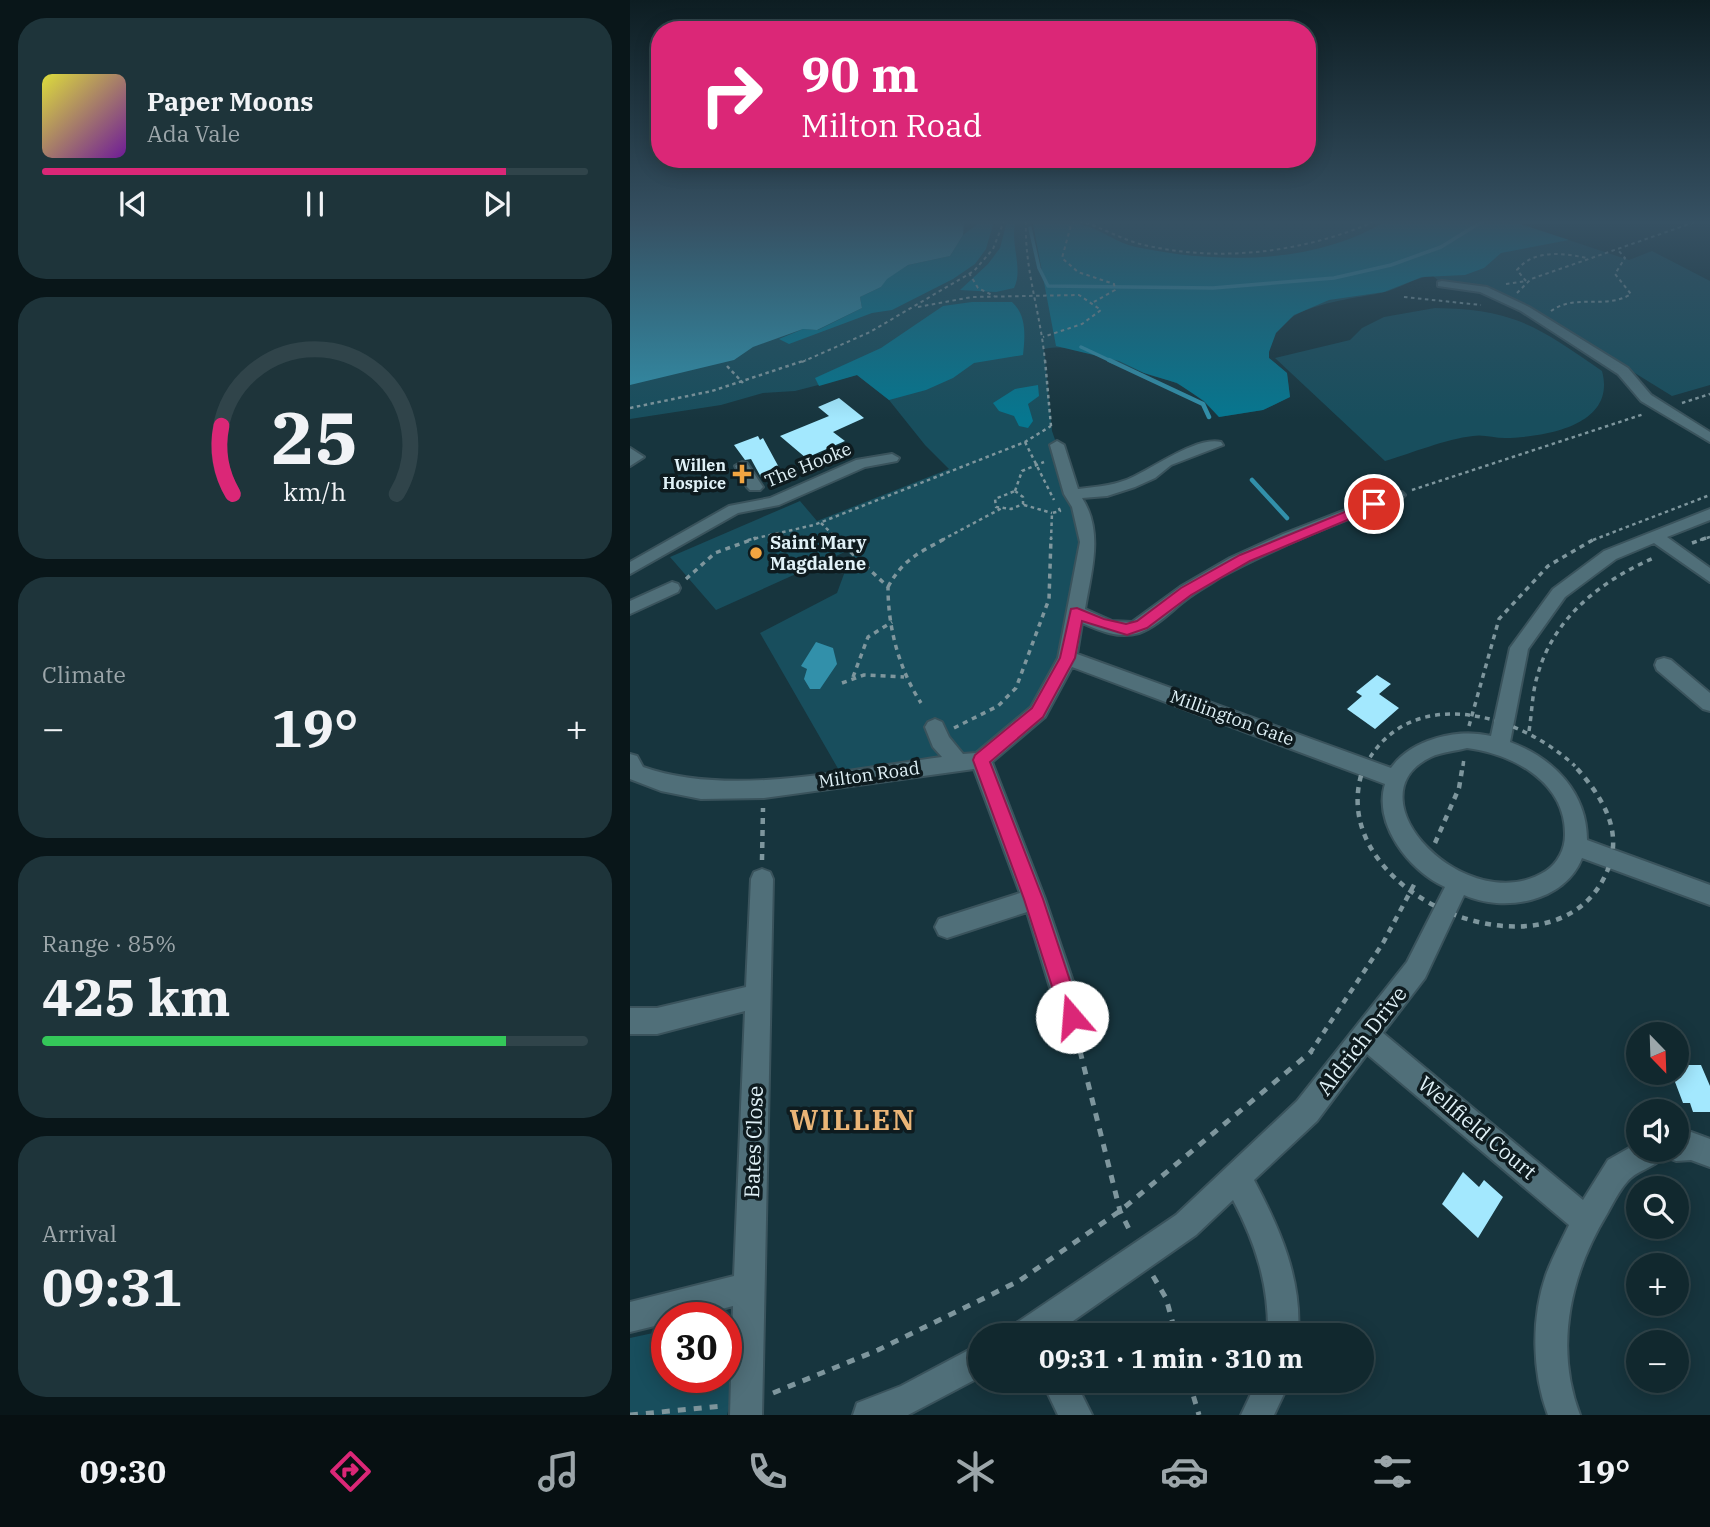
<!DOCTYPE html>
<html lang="en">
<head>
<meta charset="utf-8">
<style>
	:root { --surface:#11282e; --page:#1e343a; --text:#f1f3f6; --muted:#9ca6aa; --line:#30444a; --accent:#db2777 }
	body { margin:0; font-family:"IBM Plex Serif",serif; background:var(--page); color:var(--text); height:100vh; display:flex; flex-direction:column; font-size:26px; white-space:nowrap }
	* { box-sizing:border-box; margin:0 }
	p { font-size:23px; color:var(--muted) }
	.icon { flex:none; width:38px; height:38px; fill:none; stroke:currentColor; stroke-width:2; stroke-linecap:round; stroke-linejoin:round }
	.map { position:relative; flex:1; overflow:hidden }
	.panel { display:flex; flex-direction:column; gap:18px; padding:18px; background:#091619; width:630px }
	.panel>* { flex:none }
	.top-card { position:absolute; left:21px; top:21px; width:665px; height:147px; border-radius:28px; box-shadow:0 4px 18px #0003,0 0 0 2px var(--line); background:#db2777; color:#fff; overflow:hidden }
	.needle { width:46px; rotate:157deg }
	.buttons { position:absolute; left:996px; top:1022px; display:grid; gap:14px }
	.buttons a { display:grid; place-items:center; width:63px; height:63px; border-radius:50%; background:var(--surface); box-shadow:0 4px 18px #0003,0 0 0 2px var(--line); font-size:35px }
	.speed { position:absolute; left:21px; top:1302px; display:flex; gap:14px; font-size:35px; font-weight:700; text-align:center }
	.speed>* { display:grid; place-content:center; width:91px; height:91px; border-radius:50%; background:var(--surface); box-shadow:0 4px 18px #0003,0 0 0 2px var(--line); line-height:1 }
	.speed .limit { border:10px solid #d22; background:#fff; color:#111 }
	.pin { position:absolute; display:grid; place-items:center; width:60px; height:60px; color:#fff; margin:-30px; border:4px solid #fff; border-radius:50%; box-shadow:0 2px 7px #0007 }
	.me { position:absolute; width:77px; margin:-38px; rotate:342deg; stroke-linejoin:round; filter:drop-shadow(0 0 5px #0008) }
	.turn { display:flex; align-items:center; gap:24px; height:147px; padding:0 35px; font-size:32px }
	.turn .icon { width:91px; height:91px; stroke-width:2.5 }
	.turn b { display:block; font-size:49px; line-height:60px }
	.big { font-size:52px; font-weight:700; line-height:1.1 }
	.panel .widget { flex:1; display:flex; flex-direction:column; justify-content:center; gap:10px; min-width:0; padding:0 24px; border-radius:28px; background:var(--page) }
	.panel .dial { align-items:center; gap:0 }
	.dial svg { height:182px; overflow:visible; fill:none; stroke:var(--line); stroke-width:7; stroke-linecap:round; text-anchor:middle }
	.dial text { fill:var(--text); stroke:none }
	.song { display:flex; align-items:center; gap:21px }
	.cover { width:84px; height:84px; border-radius:10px; background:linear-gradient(135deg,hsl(60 70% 55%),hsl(280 70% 35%)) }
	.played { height:7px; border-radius:4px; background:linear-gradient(90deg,var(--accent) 85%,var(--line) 85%) }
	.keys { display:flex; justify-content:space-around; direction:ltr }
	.heat { display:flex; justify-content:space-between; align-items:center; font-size:38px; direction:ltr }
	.charge { height:10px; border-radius:5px; background:linear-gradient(90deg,#34c759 85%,var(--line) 0) }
	.trip { position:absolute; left:338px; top:1323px; width:406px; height:70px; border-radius:35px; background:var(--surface); box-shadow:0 4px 18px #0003,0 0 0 2px var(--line); font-weight:700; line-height:70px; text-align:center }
	.tab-bar { display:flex; height:112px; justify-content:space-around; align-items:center; background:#071012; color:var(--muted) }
	.tab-bar .icon { width:49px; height:49px }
	.tab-bar .current { color:var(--accent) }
	.tab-bar b { font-size:32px; color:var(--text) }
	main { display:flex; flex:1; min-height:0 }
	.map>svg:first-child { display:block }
	.green { fill:#184e5d }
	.forest { fill:#067790 }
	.water { fill:#3290aa }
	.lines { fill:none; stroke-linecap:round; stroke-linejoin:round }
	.stream-far1 { stroke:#3290aa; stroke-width:3.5 }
	.stream { stroke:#3290aa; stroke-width:4.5 }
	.building { fill:#a3e8fe }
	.minor-casing { stroke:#3a535c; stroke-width:4 }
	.path-far4 { stroke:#7e969d; stroke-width:2; stroke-dasharray:3.5 3.5; stroke-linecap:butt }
	.path-far3 { stroke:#7e969d; stroke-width:2.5; stroke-dasharray:3.5 3.5; stroke-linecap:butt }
	.path-far2 { stroke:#7e969d; stroke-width:3.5; stroke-dasharray:5 5; stroke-linecap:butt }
	.path-far1 { stroke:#7e969d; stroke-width:4.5; stroke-dasharray:6 6; stroke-linecap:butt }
	.path { stroke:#7e969d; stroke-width:5; stroke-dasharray:8 8; stroke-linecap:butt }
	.minor { fill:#506f79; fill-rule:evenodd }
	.route { fill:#db2777; stroke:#8e194d; stroke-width:2 }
	.poi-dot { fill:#f2a541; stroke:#0e1b1f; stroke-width:2.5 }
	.labels { text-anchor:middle; stroke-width:7; stroke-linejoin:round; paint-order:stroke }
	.far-poi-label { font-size:16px; font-weight:bold; fill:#e0f1f7; stroke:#0e1b1f; text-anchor:end }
	.street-label { font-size:18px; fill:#e0f1f7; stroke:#0e1b1f }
	.poi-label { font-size:18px; font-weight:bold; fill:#e0f1f7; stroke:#0e1b1f; text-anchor:start }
	.near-street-label { font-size:21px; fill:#e0f1f7; stroke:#0e1b1f }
	.near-district-label { font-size:28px; font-weight:bold; letter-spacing:2px; fill:#eab577; stroke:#0e1b1f }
</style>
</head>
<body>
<main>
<section class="panel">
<div class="widget">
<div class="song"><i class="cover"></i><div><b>Paper Moons</b><p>Ada Vale</p></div></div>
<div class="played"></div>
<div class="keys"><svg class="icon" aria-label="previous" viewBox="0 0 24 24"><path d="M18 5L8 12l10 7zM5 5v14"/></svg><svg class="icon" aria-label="pause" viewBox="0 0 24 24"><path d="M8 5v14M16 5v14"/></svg><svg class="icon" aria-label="next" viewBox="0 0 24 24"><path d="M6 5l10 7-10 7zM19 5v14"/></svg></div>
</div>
<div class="widget dial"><svg viewBox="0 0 100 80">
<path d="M14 69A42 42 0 1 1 86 69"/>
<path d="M14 69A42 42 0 0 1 9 39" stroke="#db2777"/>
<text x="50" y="56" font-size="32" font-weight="700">25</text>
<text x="50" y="72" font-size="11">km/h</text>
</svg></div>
<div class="widget"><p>Climate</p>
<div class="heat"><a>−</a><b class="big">19°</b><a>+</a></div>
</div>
<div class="widget"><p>Range · 85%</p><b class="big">425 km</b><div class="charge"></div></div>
<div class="widget"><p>Arrival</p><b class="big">09:31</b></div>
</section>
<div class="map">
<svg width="1080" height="1415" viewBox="0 0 1080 1415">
	<rect width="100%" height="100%" fill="#17353e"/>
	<path class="green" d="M 0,221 L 881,221 L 999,260 L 1022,251 L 1080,281 L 1080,385 L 1042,396 L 906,312 L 855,285 L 809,281 L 803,276 C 784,277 770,289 751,293 C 718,300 633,306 639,358 L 657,373 L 660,397 L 633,410 L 589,417 C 577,404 562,390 546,383 C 536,379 525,377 514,373 C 484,361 449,342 414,349 L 422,431 L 456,528 L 447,613 L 408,712 L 351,760 L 214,779 L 130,633 L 207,593 L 221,555 L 217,551 L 86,610 L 40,557 L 170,501 L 187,521 L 319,469 L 295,445 L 259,400 L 227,375 L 165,391 L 133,393 L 91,405 L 0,419 Z
		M 805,308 C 884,309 909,327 972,371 C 987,426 915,437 875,438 C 864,438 853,434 843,436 C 816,439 782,453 755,461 L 645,358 L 720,340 L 732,328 L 754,317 Z
		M 96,1328 L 104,1332 L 105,1387 L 97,1415 L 0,1415 L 0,1338 L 37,1330 L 37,1377 L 96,1377 Z"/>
	<path class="forest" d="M 351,221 L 364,221 L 356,249 L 345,264 L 323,279 L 262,310 L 242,313 L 159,344 L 149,339 L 173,329 L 188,330 L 232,308 L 230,297 L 251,287 L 256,279 L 278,265 L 320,256 L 333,235 Z
		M 377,221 L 386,221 C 379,242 394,269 384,288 L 366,292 L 330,290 L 358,264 L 370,248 Z
		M 756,221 L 881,221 L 939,240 L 871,253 L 854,268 L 835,275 L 792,277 L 754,292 L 699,300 L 664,315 L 646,333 L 639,352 L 639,358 L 657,373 L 660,397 L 633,410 L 589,417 L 574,401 L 547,383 L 514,373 L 489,361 L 426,346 L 403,224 C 421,223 439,221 457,226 C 474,232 488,243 506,247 C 587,264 684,265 756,221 Z
		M 342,302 L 382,302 C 397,316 395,336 393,355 L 344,363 L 323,378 L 296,390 L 259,400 L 227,375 L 189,386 L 185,378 L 251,348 L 313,306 Z
		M 408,385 L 409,396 L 398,404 L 403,421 L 398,428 L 389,426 L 384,416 L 369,411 L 363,403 L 385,389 Z"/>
	<path class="water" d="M 0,221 L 334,221 L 333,235 L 320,256 L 278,265 L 257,279 L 251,287 L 230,297 L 232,308 L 187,330 L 173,329 L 123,347 L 104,360 L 0,385 Z
		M 186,642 L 203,648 L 207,664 L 190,689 L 180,689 L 174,679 L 177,669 L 171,666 Z"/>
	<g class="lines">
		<path class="stream-far1" d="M 400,228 L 409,268 L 418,286 L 583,288 L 704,278 L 761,265 L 811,247 L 853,221
			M 451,347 L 483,362"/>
		<path class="stream" d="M 479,360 L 573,404 L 579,417
			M 622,480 L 657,518"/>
	</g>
	<path class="building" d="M 209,398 L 234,418 L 203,432 L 215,441 L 176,458 L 150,436 L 199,416 L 188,407 Z
		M 128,436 L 130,440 L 133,438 L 152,473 L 132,479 L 121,459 L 115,460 L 104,445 Z
		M 747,675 L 761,684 L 749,694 L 769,708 L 745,729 L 717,709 L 732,696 L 726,692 Z
		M 1049,1065 L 1071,1065 L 1080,1086 L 1080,1112 L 1063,1112 L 1060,1103 L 1053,1103 L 1042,1074 L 1052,1074 Z
		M 833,1172 L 849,1187 L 854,1180 L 873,1197 L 848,1238 L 812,1204 Z"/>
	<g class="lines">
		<g class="minor-casing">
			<path id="minor" d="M 812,281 L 857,287 L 899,307 L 998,368 L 1021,395 L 1080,432 L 1080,442 L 1011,401 L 988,374 L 891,311 L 850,292 L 808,286 L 808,282 Z
				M 427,441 L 434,445 L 448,489 C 465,487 480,486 496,480 C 520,471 565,436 591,442 L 593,445 L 541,465 L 525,478 L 505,487 L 477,496 L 452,498 C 474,532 461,572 455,609 L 482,621 L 502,622 L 550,587 L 600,558 L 653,534 L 762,492 L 772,492 L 775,495 L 772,498 C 710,522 648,546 589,578 C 579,585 567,591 557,599 C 542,610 528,626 509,633 C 489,639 470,631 452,623 L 447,654 L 761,768 C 781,739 828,728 861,736 L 880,648 L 923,589 L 974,551 L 1080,509 L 1080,520 L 1037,537 L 1080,568 L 1080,582 L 1024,543 L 986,559 L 935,597 L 898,649 L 880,742 C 923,758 957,792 957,840 L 1080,885 L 1080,905 L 952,858 C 935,902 874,913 834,895 L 795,978 L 753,1033 L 953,1200 L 978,1160 L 1008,1143 L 1008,1150 L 1046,1150 L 1046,1133 L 1061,1132 L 1080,1139 L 1080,1167 L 1061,1160 L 1046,1161 L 1036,1157 L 1035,1153 C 1028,1168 1007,1169 997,1182 C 989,1191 983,1203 977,1214 C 940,1275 924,1347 950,1415 L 918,1415 C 902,1373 901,1318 916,1275 C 922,1258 931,1242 939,1225 L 737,1054 L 687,1121 L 624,1180 C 650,1229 672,1279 668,1335 L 638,1335 C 639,1285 626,1244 603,1200 L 566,1235 L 423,1335 L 380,1335 L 385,1324 L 546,1215 L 667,1101 L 777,962 L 815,887 C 779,871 743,824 755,784 L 442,667 L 415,717 L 362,762 L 415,899 L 455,1017 L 451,1026 L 442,1030 L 433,1026 L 429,1017 L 397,912 L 317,938 L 309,935 L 305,927 L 309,919 L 390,893 L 344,769 L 134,798 L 71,799 L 31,791 L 0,779 L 0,754 L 7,756 L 13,767 C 101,798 220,769 312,757 L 303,747 L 295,727 L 298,722 L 305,719 L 312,722 L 319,737 L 333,754 L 346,753 L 401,707 L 428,658 L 450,542 L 442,507 L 434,494 L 420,445 ZM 837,748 C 883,754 936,782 935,835 C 935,849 928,863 916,871 C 838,921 717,797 801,757 C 811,752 826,751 837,748 Z
				M 0,448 L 14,457 L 0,466 Z
				M 262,454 L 269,458 L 267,461 L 235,467 L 149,505 L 108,513 L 0,574 L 0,562 L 99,506 L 140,498 L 226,460 Z
				M 112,462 L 117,463 L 133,487 L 130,490 L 120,490 L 117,487 L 105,466 Z
				M 42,582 L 48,584 L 50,588 L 48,592 L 0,614 L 0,601 Z
				M 1034,658 L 1041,660 L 1080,693 L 1080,711 L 1073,709 L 1027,670 L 1025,665 L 1027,660 Z
				M 132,869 L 140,872 L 143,879 L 132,1415 L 100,1415 L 103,1306 L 58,1318 L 37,1318 L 37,1323 L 0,1332 L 0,1302 L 104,1276 L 115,1011 L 27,1034 L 0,1034 L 0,1008 L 27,1008 L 116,987 L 121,879 L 124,872 Z
				M 350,1344 L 350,1377 L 278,1415 L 223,1415 L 227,1403 L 271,1386 Z
				M 412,1381 L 445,1381 L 462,1415 L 428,1415 Z
				M 627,1381 L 660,1381 L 644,1415 L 611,1415 Z"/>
		</g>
		<path class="path-far4" d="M 396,221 C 394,269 411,314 415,362
			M 445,221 L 441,225 L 432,258 L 448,272 L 484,284 L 485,290 L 462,303
			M 449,221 C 472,227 492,240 514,245 C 592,263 674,252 746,221
			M 339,273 L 348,288 L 364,296
			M 896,281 L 887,270 C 904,249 933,253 957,258
			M 876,284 L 896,281
			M 887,293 L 901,279 L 1068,221
			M 774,297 L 851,305
			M 288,307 L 342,297 L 449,295 L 471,310 L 452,324 L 413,337
			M 921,311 C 946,293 976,310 1001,294 L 985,274 L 995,258 L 988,250
			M 172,362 L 240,332 L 344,271 L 363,249 L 374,221"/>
		<path class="path-far3" d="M 415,360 L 421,426
			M 97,366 L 113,383
			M 1052,403 L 1080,394
			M 0,408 L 82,391 L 176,360
			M 395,442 L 424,500
			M 782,490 L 1014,414
			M 385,491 L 392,471 L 414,462
			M 385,491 L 393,497 L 393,504 L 381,509 L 366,507 L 365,499 Z
			M 394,505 L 422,513
			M 191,523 L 208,540
			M 118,540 L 184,525 L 395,442 L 421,426
			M 312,540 L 374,507
			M 421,540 L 422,513 L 430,511 L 428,506
			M 963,540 L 1080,495
			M 1070,540 L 1080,537"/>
		<path class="path-far2" d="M 206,538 L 258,587 C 258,628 269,669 291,703
			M 1062,543 L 1076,538
			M 56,579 L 85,553 L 126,538
			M 258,587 C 273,559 289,553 316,538
			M 223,677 L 238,637 L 262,622
			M 212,683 L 234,675 L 274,677
			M 839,726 L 869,619 L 918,566 L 966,538
			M 324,728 L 368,706 L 386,688 L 419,599 L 421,538
			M 899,731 C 902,713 902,694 907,677 C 923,617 972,580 1026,557
			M 735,766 C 779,682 888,713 945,766
			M 833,766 L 834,758"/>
		<path class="path-far1" d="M 735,764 C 682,893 929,995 978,869 C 994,828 970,794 943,764
			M 805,843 L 829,788 L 833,764
			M 132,860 L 133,808
			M 447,1037 L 451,1053
			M 680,1053 L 753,943 L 786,881"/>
		<path class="path" d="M 450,1051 L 490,1211 L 502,1235
			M 523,1276 L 536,1298 L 546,1335
			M 559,1381 L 569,1415
			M 143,1393 L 248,1350 L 389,1281 L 490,1211 L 682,1051
			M 0,1415 L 92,1406"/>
		<use href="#minor" class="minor"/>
	</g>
	<linearGradient id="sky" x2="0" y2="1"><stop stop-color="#0d1d22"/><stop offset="0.53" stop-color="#365163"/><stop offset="1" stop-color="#365163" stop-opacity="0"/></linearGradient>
	<rect width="1080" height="419" fill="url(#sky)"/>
	<path class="route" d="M 744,500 L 750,504 L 748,507 L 620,561 L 561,595 L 517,628 L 497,635 L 452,621 L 445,658 L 413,717 L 360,762 L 413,899 L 452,1017 L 449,1024 L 442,1028 L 434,1024 L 394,899 L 343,760 L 345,755 L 402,708 L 430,658 L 441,609 L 447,608 L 474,619 L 496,624 L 507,621 L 551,588 L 610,555 Z"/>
	<g class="poi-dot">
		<path d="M108.5 463.5h7v7h7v7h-7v7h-7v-7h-7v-7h7z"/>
		<circle cx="126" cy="553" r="7"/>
	</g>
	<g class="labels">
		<g class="far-poi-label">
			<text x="96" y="471">Willen<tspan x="96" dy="18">Hospice</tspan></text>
		</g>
		<g class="street-label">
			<text transform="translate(178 465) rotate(-22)" y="6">The Hooke</text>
			<text transform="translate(602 718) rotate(20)" y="6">Millington Gate</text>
			<text transform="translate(239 775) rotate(-8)" y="6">Milton Road</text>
		</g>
		<g class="poi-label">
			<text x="140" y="549">Saint Mary<tspan x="140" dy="21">Magdalene</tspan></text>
		</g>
		<g class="near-street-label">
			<text transform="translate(732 1041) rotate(-52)" y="7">Aldrich Drive</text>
			<text transform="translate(847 1128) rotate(40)" y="7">Wellfield Court</text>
			<text transform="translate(124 1142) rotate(-88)" y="7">Bates Close</text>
		</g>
		<g class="near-district-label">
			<text x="223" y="1130">WILLEN</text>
		</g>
	</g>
</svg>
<div class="buttons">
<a><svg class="needle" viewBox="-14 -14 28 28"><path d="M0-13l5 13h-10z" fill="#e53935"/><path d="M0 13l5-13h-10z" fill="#9ca6aa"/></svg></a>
<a><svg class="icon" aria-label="sound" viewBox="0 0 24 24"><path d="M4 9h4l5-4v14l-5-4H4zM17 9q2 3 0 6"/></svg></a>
<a><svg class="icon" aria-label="search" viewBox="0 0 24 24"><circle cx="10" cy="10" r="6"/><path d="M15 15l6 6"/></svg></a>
<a>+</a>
<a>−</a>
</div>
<div class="speed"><div class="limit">30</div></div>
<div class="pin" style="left:744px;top:504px;background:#d93025"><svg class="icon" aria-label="arrive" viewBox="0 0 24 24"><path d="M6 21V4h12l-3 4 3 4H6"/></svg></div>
<svg class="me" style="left:442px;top:1017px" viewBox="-20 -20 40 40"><circle r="19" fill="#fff"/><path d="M0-13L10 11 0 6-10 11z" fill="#db2777"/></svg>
<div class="trip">09:31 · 1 min · 310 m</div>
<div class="top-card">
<div class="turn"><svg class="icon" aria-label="right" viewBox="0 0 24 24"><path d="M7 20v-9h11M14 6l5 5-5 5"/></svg><div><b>90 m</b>Milton Road</div></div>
</div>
</div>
</main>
<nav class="tab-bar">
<b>09:30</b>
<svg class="icon current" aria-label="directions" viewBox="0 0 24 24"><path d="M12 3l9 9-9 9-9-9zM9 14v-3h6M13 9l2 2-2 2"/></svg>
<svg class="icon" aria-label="music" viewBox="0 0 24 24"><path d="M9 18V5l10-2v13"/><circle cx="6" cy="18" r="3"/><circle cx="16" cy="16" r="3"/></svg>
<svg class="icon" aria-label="phone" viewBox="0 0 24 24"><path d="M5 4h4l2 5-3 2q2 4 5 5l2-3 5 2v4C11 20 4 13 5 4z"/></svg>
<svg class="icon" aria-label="climate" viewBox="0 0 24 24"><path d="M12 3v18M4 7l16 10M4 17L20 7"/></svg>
<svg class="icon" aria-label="car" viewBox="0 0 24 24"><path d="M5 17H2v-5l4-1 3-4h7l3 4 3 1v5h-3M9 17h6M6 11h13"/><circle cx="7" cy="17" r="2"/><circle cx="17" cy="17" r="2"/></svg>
<svg class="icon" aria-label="filters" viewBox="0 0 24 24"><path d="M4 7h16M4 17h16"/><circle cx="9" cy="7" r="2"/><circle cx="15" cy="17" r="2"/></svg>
<b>19°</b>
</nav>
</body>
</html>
